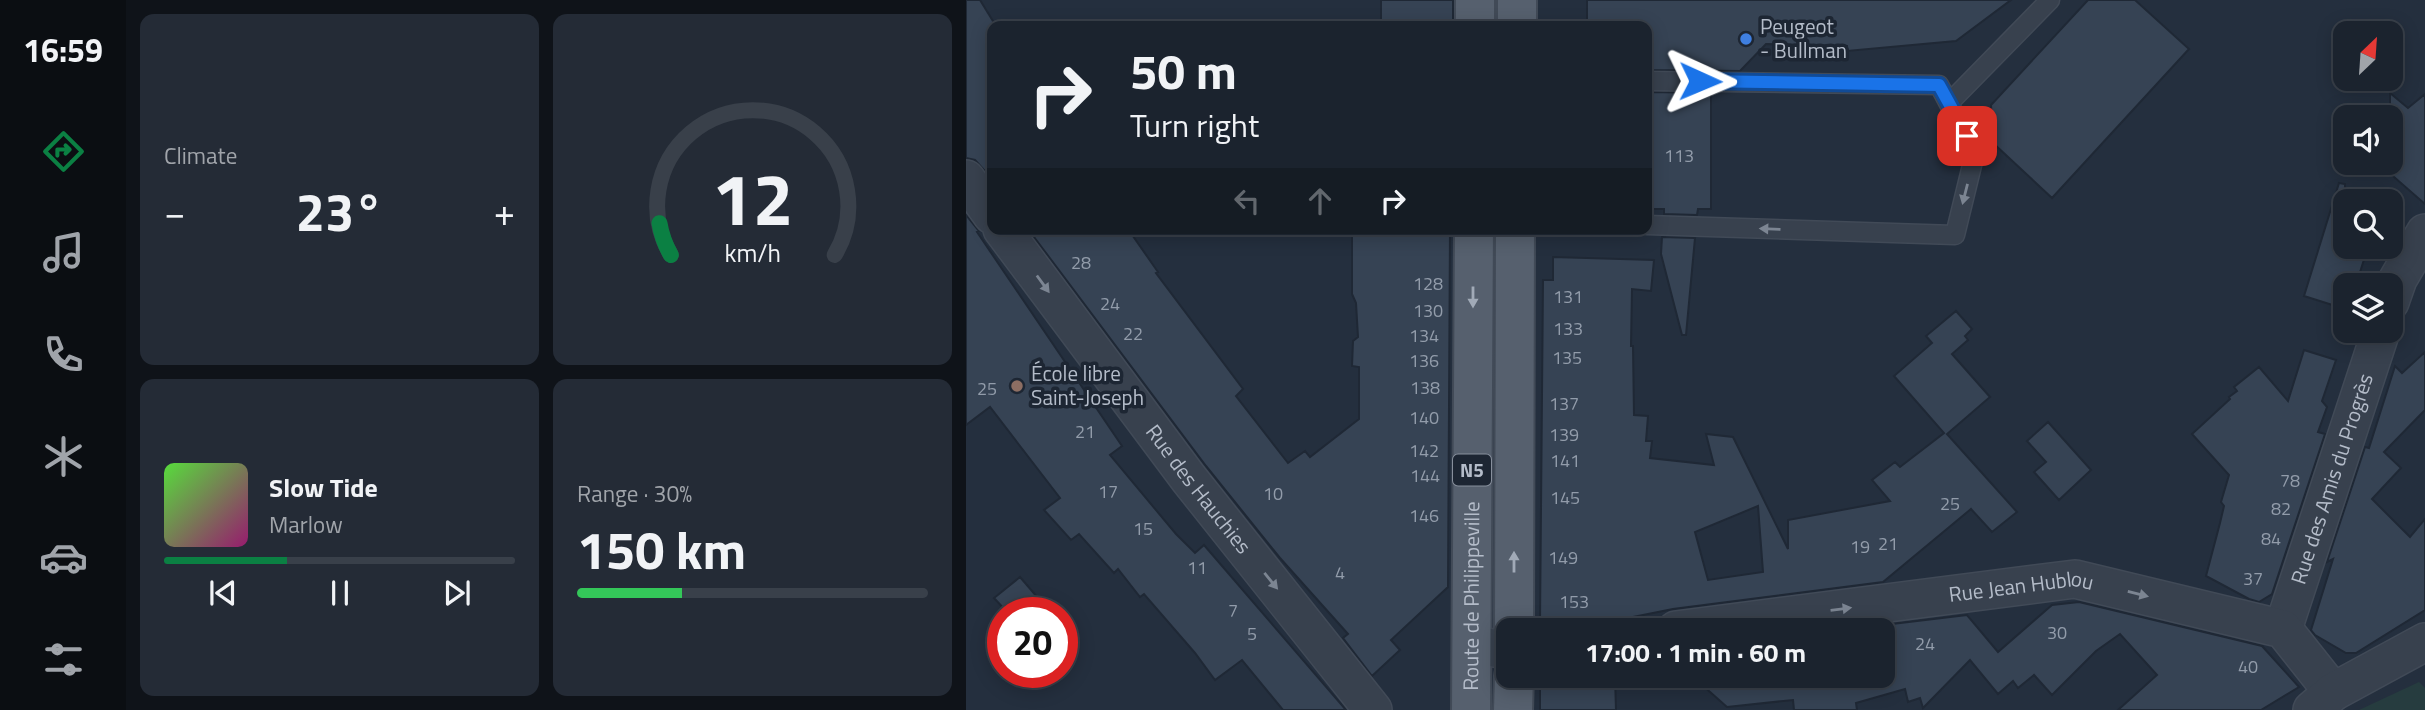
<!DOCTYPE html>
<html lang="en">
<head>
<meta charset="utf-8">
<style>
	:root { --surface:#1b232e; --page:#242b36; --text:#f1f3f6; --muted:#a0a4aa; --line:#39404a; --accent:#0b8043 }
	body { margin:0; font-family:"Titillium Web",sans-serif; background:var(--page); color:var(--text); height:100vh; display:flex; flex-direction:column; font-size:26px; white-space:nowrap }
	* { box-sizing:border-box; margin:0 }
	p { font-size:23px; color:var(--muted) }
	.icon { flex:none; width:38px; height:38px; fill:none; stroke:currentColor; stroke-width:2; stroke-linecap:round; stroke-linejoin:round }
	.map { position:relative; flex:1; overflow:hidden }
	.sheet { display:flex; flex-direction:column; gap:14px; padding:14px; background:#0f1319; width:840px }
	.sheet>* { flex:none }
	.banner { position:absolute; left:21px; top:21px; width:665px; height:214px; border-radius:14px; box-shadow:0 4px 18px #0003,0 0 0 2px var(--line); background:#1b232e; color:var(--text); overflow:hidden }
	.needle { width:46px; rotate:25deg }
	.controls { position:absolute; left:1367px; top:21px; display:grid; gap:14px }
	.controls a { display:grid; place-items:center; width:70px; height:70px; border-radius:14px; background:var(--surface); box-shadow:0 4px 18px #0003,0 0 0 2px var(--line); font-size:35px }
	.speed { position:absolute; left:21px; top:597px; display:flex; gap:14px; font-size:35px; font-weight:700; text-align:center }
	.speed>* { display:grid; place-content:center; width:91px; height:91px; border-radius:50%; background:var(--surface); box-shadow:0 4px 18px #0003,0 0 0 2px var(--line); line-height:1 }
	.speed .limit { border:10px solid #d22; background:#fff; color:#111 }
	.pin { position:absolute; display:grid; place-items:center; width:60px; height:60px; color:#fff; margin:-30px; border-radius:14px; box-shadow:0 4px 10px #0006 }
	.me { position:absolute; width:77px; margin:-38px; rotate:91deg; stroke-linejoin:round; filter:drop-shadow(0 0 5px #0008) }
	.turn { display:flex; align-items:center; gap:24px; height:147px; padding:0 28px; font-size:32px }
	.turn .icon { width:91px; height:91px; stroke-width:2.5 }
	.turn b { display:block; font-size:49px; line-height:60px }
	.lanes { display:flex; align-items:center; height:66px; padding:0 28px; background:#0003; justify-content:center; gap:35px; direction:ltr }
	.lanes .off { opacity:.35 }
	.big { font-size:52px; font-weight:700; line-height:1.1 }
	.sheet .card { flex:1; display:flex; flex-direction:column; justify-content:center; gap:10px; min-width:0; padding:0 24px; border-radius:14px; background:var(--page) }
	.sheet .dial { align-items:center; gap:0 }
	.dial svg { height:182px; overflow:visible; fill:none; stroke:var(--line); stroke-width:7; stroke-linecap:round; text-anchor:middle }
	.dial text { fill:var(--text); stroke:none }
	.song { display:flex; align-items:center; gap:21px }
	.cover { width:84px; height:84px; border-radius:10px; background:linear-gradient(135deg,hsl(110 70% 55%),hsl(320 70% 35%)) }
	.played { height:7px; border-radius:4px; background:linear-gradient(90deg,var(--accent) 35%,var(--line) 35%) }
	.keys { display:flex; justify-content:space-around; direction:ltr }
	.heat { display:flex; justify-content:space-between; align-items:center; font-size:38px; direction:ltr }
	.charge { height:10px; border-radius:5px; background:linear-gradient(90deg,#34c759 30%,var(--line) 0) }
	.sheet .tiles { flex:1; display:grid; gap:14px; grid-template-columns:repeat(2,1fr) }
	.trip { position:absolute; left:530px; top:618px; width:399px; height:70px; border-radius:14px; background:var(--surface); box-shadow:0 4px 18px #0003,0 0 0 2px var(--line); font-weight:700; line-height:70px; text-align:center }
	main { display:flex; flex:1; min-height:0 }
	.dock { display:flex; flex-direction:column; width:126px; justify-content:space-around; align-items:center; background:#0b0e12; color:var(--muted) }
	.dock .icon { width:49px; height:49px }
	.dock .current { color:var(--accent) }
	.dock b { font-size:32px; color:var(--text) }
	.map>svg:first-child { display:block }
	.green { fill:#263c3f }
	.building { fill:#364354; stroke:#1f2835; stroke-width:2; fill-rule:evenodd }
	.lines { fill:none; stroke-linecap:round; stroke-linejoin:round }
	.service-casing { stroke:#414a57; stroke-width:21 }
	.minor-casing { stroke:#414a57; stroke-width:40 }
	.primary-casing { stroke:#414a57; stroke-width:42 }
	.service { stroke:#38414e; stroke-width:18 }
	.minor { stroke:#38414e; stroke-width:37 }
	.primary { stroke:#56606e; stroke-width:38 }
	.oneway { fill:#7c8592 }
	.oneway2 { fill:#a1aab7 }
	.route-casing { stroke:#114b97; stroke-width:18 }
	.route { stroke:#1a73e8; stroke-width:12 }
	.shop-dot { fill:#3f7fe0; stroke:#1d2633; stroke-width:2.5 }
	.education-dot { fill:#8d6e63; stroke:#1d2633; stroke-width:2.5 }
	.labels { text-anchor:middle; stroke-width:7; stroke-linejoin:round; paint-order:stroke }
	.number-label { font-size:18px; fill:#929caa }
	.shield { fill:#1d2633; stroke:#878f9c; stroke-width:2 }
	.shield-label { font-size:19px; font-weight:bold; fill:#b4bcc9 }
	.poi-label { font-size:21px; fill:#b4bcc9; stroke:#1d2633; text-anchor:start }
	.street-label { font-size:21px; fill:#b4bcc9; stroke:#1d2633 }
</style>
</head>
<body>
<main>
<nav class="dock">
<b>16:59</b>
<svg class="icon current" aria-label="directions" viewBox="0 0 24 24"><path d="M12 3l9 9-9 9-9-9zM9 14v-3h6M13 9l2 2-2 2"/></svg>
<svg class="icon" aria-label="music" viewBox="0 0 24 24"><path d="M9 18V5l10-2v13"/><circle cx="6" cy="18" r="3"/><circle cx="16" cy="16" r="3"/></svg>
<svg class="icon" aria-label="phone" viewBox="0 0 24 24"><path d="M5 4h4l2 5-3 2q2 4 5 5l2-3 5 2v4C11 20 4 13 5 4z"/></svg>
<svg class="icon" aria-label="climate" viewBox="0 0 24 24"><path d="M12 3v18M4 7l16 10M4 17L20 7"/></svg>
<svg class="icon" aria-label="car" viewBox="0 0 24 24"><path d="M5 17H2v-5l4-1 3-4h7l3 4 3 1v5h-3M9 17h6M6 11h13"/><circle cx="7" cy="17" r="2"/><circle cx="17" cy="17" r="2"/></svg>
<svg class="icon" aria-label="filters" viewBox="0 0 24 24"><path d="M4 7h16M4 17h16"/><circle cx="9" cy="7" r="2"/><circle cx="15" cy="17" r="2"/></svg>
</nav>
<section class="sheet">
<div class="tiles">
<div class="card"><p>Climate</p>
<div class="heat"><a>−</a><b class="big">23°</b><a>+</a></div>
</div>
<div class="card dial"><svg viewBox="0 0 100 80">
<path d="M14 69A42 42 0 1 1 86 69"/>
<path d="M14 69A42 42 0 0 1 9 55" stroke="#0b8043"/>
<text x="50" y="56" font-size="32" font-weight="700">12</text>
<text x="50" y="72" font-size="11">km/h</text>
</svg></div>
<div class="card">
<div class="song"><i class="cover"></i><div><b>Slow Tide</b><p>Marlow</p></div></div>
<div class="played"></div>
<div class="keys"><svg class="icon" aria-label="previous" viewBox="0 0 24 24"><path d="M18 5L8 12l10 7zM5 5v14"/></svg><svg class="icon" aria-label="pause" viewBox="0 0 24 24"><path d="M8 5v14M16 5v14"/></svg><svg class="icon" aria-label="next" viewBox="0 0 24 24"><path d="M6 5l10 7-10 7zM19 5v14"/></svg></div>
</div>
<div class="card"><p>Range · 30%</p><b class="big">150 km</b><div class="charge"></div></div>
</div>
</section>
<div class="map">
<svg width="1459" height="710" viewBox="0 0 1459 710">
	<rect width="100%" height="100%" fill="#242f3e"/>
	<path class="green" d="M 1453,682 L 1459,688 L 1459,710 L 1393,710 Z"/>
	<path class="building" d="M 0,0 L 14,0 L 30,26 L 26,26 L 26,179 L 9,160 L 0,158 Z
		M 415,0 L 487,0 L 487,26 L 415,26 Z
		M 621,0 L 1045,0 L 990,41 L 881,51 L 881,46 L 800,44 L 774,71 L 681,70 L 681,26 L 621,26 Z
		M 1122,0 L 1169,0 L 1223,49 L 1086,198 L 1027,143 L 1025,105 Z
		M 681,92 L 745,93 L 745,209 L 732,209 L 731,215 L 698,214 L 698,209 L 681,209 Z
		M 1424,93 L 1442,108 L 1459,94 L 1459,204 L 1412,163 L 1435,163 L 1424,154 Z
		M 1373,183 L 1379,184 L 1379,247 L 1402,247 L 1390,285 L 1379,285 L 1379,309 L 1338,296 Z
		M 0,215 L 13,231 L 11,232 L 156,446 L 144,455 L 210,534 L 229,553 L 238,545 L 380,710 L 317,710 L 276,660 L 249,680 L 229,653 L 178,594 L 174,597 L 152,569 L 148,573 L 113,534 L 105,540 L 78,510 L 94,498 L 24,407 L 0,425 Z
		M 62,229 L 162,229 L 192,272 L 190,273 L 277,389 L 270,396 L 322,463 L 339,451 L 344,457 L 393,419 L 393,367 L 386,366 L 387,341 L 392,337 L 390,303 L 386,294 L 386,229 L 484,229 L 482,587 L 425,640 L 434,650 L 406,676 L 377,638 L 382,634 L 314,558 L 240,466 Z
		M 696,237 L 729,238 L 720,335 L 716,335 L 695,254 Z
		M 587,257 L 688,260 L 685,291 L 666,289 L 665,346 L 667,346 L 668,415 L 682,416 L 680,441 L 686,441 L 684,458 L 748,465 L 740,434 L 767,437 L 822,549 L 822,520 L 924,501 L 906,480 L 929,462 L 934,467 L 978,433 L 928,376 L 966,343 L 960,336 L 990,311 L 1006,329 L 999,336 L 1002,340 L 986,354 L 1024,397 L 981,434 L 1051,512 L 1026,532 L 1005,509 L 917,582 L 707,609 L 657,619 L 574,623 L 577,280 L 587,280 ZM 792,506 L 797,572 L 742,580 L 729,532 Z
		M 1338,350 L 1370,360 L 1356,401 L 1361,407 L 1352,432 L 1359,434 L 1306,594 L 1293,602 L 1283,599 L 1240,576 L 1254,523 L 1258,506 L 1255,502 L 1263,475 L 1226,434 L 1264,399 L 1263,397 L 1271,391 L 1268,387 L 1293,367 L 1322,401 Z
		M 1459,352 L 1459,410 L 1418,452 L 1435,468 L 1406,499 L 1444,537 L 1459,519 L 1459,610 L 1390,653 L 1380,653 L 1349,635 L 1345,630 L 1367,559 L 1361,562 L 1399,447 L 1403,448 L 1429,366 L 1436,373 Z
		M 1082,422 L 1125,470 L 1093,500 L 1068,472 L 1080,462 L 1061,441 Z
		M 54,577 L 84,612 L 41,612 L 28,598 Z
		M 1113,602 L 1296,646 L 1333,687 L 1295,710 L 1152,710 L 1191,675 L 1154,634 L 1130,651 L 1086,695 L 1068,675 L 1052,688 L 1047,681 L 1032,694 L 1004,660 L 957,708 L 954,698 L 942,702 L 939,689 L 890,703 L 891,710 L 828,710 L 827,700 L 761,707 L 726,676 L 917,676 L 917,630 L 876,630 L 1001,615 L 1032,652 L 1086,605 Z
		M 574,676 L 649,676 L 650,710 L 574,710 Z"/>
	<g class="lines">
		<g class="service-casing">
			<path id="service" d="M 681,81 L 973,85 L 1009,153 L 989,235 L 681,225
				M 983,103 L 1084,0"/>
		</g>
		<g class="minor-casing">
			<g id="minor">
				<path d="M 0,179 L 26,215"/>
				<path id="s1" d="M 36,229 L 223,479 L 407,710"/>
				<path d="M 1424,302 L 1432,279 L 1459,233"/>
				<path id="s2" d="M 1317,629 L 1415,331"/>
				<path id="s3" d="M 710,630 L 1109,579 L 1317,629 L 1367,692"/>
				<path d="M 506,645 L 542,650"/>
				<path d="M 1346,710 L 1367,692 L 1459,642"/>
			</g>
		</g>
		<g class="primary-casing">
			<g id="primary">
				<path d="M 509,26 L 509,0"/>
				<path d="M 551,26 L 551,0"/>
				<path d="M 548,630 L 549,229"/>
				<path id="s4" d="M 505,710 L 508,229"/>
				<path d="M 547,710 L 548,676"/>
			</g>
		</g>
		<use href="#service" class="service"/>
		<use href="#minor" class="minor"/>
		<use href="#primary" class="primary"/>
	</g>
	<defs><path id="oneway-solid" d="M-6-.8H1V-3.2L6.5 0L1 3.2V.8H-6Z" transform="scale(1.75)"/></defs>
	<g class="oneway">
		<use href="#oneway-solid" transform="translate(999 194) rotate(104)"/>
		<use href="#oneway-solid" transform="translate(804 229) rotate(-178)"/>
		<use href="#oneway-solid" transform="translate(77 284) rotate(54)"/>
		<use href="#oneway-solid" transform="translate(305 581) rotate(51)"/>
		<use href="#oneway-solid" transform="translate(1172 594) rotate(14)"/>
		<use href="#oneway-solid" transform="translate(875 609) rotate(-7)"/>
	</g>
	<g class="oneway2">
		<use href="#oneway-solid" transform="translate(507 297) rotate(90)"/>
		<use href="#oneway-solid" transform="translate(548 562) rotate(-90)"/>
	</g>
	<g class="lines">
		<g class="route-casing">
			<path id="route" d="M 734,81 L 973,85 L 1001,136"/>
		</g>
		<use href="#route" class="route"/>
	</g>
	<circle class="shop-dot" cx="780" cy="39" r="7"/>
	<circle class="education-dot" cx="51" cy="386" r="7"/>
	<g class="labels">
		<g class="number-label">
			<text x="713" y="162">113</text>
			<text x="115" y="269">28</text>
			<text x="462" y="290">128</text>
			<text x="602" y="303">131</text>
			<text x="144" y="310">24</text>
			<text x="462" y="317">130</text>
			<text x="602" y="335">133</text>
			<text x="167" y="340">22</text>
			<text x="458" y="342">134</text>
			<text x="601" y="364">135</text>
			<text x="458" y="367">136</text>
			<text x="459" y="394">138</text>
			<text x="21" y="395">25</text>
			<text x="598" y="410">137</text>
			<text x="458" y="424">140</text>
			<text x="119" y="438">21</text>
			<text x="598" y="441">139</text>
			<text x="458" y="457">142</text>
			<text x="599" y="467">141</text>
			<text x="459" y="482">144</text>
			<text x="1324" y="487">78</text>
			<text x="142" y="498">17</text>
			<text x="307" y="500">10</text>
			<text x="599" y="504">145</text>
			<text x="984" y="510">25</text>
			<text x="1315" y="515">82</text>
			<text x="458" y="522">146</text>
			<text x="177" y="535">15</text>
			<text x="1305" y="545">84</text>
			<text x="922" y="550">21</text>
			<text x="894" y="553">19</text>
			<text x="597" y="564">149</text>
			<text x="231" y="574">11</text>
			<text x="374" y="579">4</text>
			<text x="1287" y="585">37</text>
			<text x="608" y="608">153</text>
			<text x="267" y="617">7</text>
			<text x="1091" y="639">30</text>
			<text x="286" y="640">5</text>
			<text x="959" y="650">24</text>
			<text x="1282" y="673">40</text>
		</g>
		<rect class="shield" x="487" y="454.5" width="38" height="31" rx="5"/>
		<g class="shield-label">
			<text x="506" y="477">N5</text>
		</g>
		<g class="poi-label">
			<text x="794" y="34">Peugeot<tspan x="794" dy="24">- Bullman</tspan></text>
			<text x="65" y="381">École libre<tspan x="65" dy="24">Saint-Joseph</tspan></text>
		</g>
		<g class="street-label">
			<text dy="7" stroke="none"><textPath href="#s2" startOffset="158">Rue des Amis du Progrès</textPath></text>
			<text dy="7" stroke="none"><textPath href="#s1" startOffset="326">Rue des Hauchies</textPath></text>
			<text dy="7" stroke="none"><textPath href="#s3" startOffset="348">Rue Jean Hublou</textPath></text>
			<text dy="7" stroke="none"><textPath href="#s4" startOffset="114">Route de Philippeville</textPath></text>
		</g>
	</g>
</svg>
<div class="controls">
<a><svg class="needle" viewBox="-14 -14 28 28"><path d="M0-13l5 13h-10z" fill="#e53935"/><path d="M0 13l5-13h-10z" fill="#a0a4aa"/></svg></a>
<a><svg class="icon" aria-label="sound" viewBox="0 0 24 24"><path d="M4 9h4l5-4v14l-5-4H4zM17 9q2 3 0 6"/></svg></a>
<a><svg class="icon" aria-label="search" viewBox="0 0 24 24"><circle cx="10" cy="10" r="6"/><path d="M15 15l6 6"/></svg></a>
<a><svg class="icon" aria-label="layers" viewBox="0 0 24 24"><path d="M12 4l9 5-9 5-9-5zM3 14l9 5 9-5"/></svg></a>
</div>
<div class="speed"><div class="limit">20</div></div>
<div class="pin" style="left:1001px;top:136px;background:#d93025"><svg class="icon" aria-label="arrive" viewBox="0 0 24 24"><path d="M6 21V4h12l-3 4 3 4H6"/></svg></div>
<svg class="me" style="left:734px;top:81px" viewBox="-20 -20 40 40"><path d="M0-17L14 15 0 8-14 15z" fill="#1a73e8" stroke="#fff" stroke-width="4"/></svg>
<div class="trip">17:00 · 1 min · 60 m</div>
<div class="banner">
<div class="turn"><svg class="icon" aria-label="right" viewBox="0 0 24 24"><path d="M7 20v-9h11M14 6l5 5-5 5"/></svg><div><b>50 m</b>Turn right</div></div>
<div class="lanes"><svg class="icon off" aria-label="left" viewBox="0 0 24 24"><path d="M17 20v-9H6M10 6l-5 5 5 5"/></svg><svg class="icon off" aria-label="ahead" viewBox="0 0 24 24"><path d="M12 20V5M6 11l6-6 6 6"/></svg><svg class="icon" aria-label="right" viewBox="0 0 24 24"><path d="M7 20v-9h11M14 6l5 5-5 5"/></svg></div>
</div>
</div>
</main>
</body>
</html>
